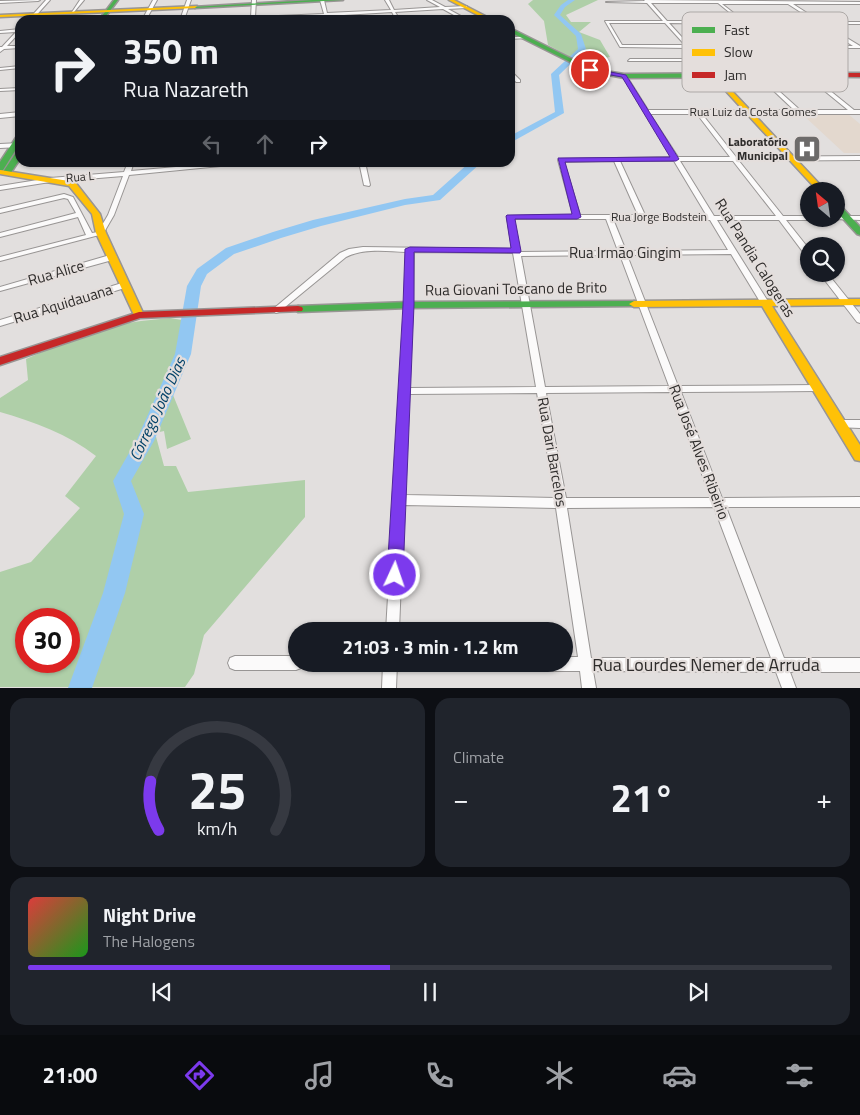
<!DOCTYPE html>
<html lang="en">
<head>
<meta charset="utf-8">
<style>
	:root { --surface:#171b24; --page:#20242c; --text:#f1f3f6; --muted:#9ea1a6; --line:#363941; --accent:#7c3aed }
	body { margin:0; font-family:"Titillium Web",sans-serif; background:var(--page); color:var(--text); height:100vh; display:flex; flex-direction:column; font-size:19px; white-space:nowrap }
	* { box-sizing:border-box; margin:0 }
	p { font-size:16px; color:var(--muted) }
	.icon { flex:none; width:28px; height:28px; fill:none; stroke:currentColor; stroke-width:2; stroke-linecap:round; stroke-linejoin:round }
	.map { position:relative; height:688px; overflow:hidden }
	.details { display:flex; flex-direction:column; gap:10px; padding:10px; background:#0d0f14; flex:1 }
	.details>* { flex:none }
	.guide { position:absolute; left:15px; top:15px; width:500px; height:152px; border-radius:15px; box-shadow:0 1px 4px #0004; background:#171b24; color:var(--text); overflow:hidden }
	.needle { width:32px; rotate:331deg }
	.fabs { position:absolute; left:800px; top:182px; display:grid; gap:10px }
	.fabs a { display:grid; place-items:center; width:45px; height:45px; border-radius:50%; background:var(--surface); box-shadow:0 1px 4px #0004; font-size:25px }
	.speed { position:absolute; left:15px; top:608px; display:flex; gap:10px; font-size:25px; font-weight:700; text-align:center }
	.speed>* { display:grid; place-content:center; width:65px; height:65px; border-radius:50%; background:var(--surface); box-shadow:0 1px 4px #0004; line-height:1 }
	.speed .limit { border:8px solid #d22; background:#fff; color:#111 }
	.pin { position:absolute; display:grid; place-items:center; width:42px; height:42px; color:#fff; margin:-21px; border:2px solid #fff; border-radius:50%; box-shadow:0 1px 5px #0007 }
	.me { position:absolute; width:55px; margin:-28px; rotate:3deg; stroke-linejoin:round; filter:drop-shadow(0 0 4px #0008) }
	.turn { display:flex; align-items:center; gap:18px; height:105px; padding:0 25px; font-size:22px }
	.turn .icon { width:65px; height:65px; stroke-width:2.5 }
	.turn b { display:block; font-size:35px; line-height:42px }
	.lanes { display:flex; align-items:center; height:48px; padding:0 25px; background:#0003; justify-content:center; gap:25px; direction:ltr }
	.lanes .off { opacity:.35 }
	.big { font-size:38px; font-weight:700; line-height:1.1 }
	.details .widget { flex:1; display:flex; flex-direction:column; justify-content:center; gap:8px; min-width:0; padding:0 18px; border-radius:15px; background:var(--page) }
	.details .dial { align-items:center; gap:0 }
	.dial svg { height:130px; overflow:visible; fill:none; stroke:var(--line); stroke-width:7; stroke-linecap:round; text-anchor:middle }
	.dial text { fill:var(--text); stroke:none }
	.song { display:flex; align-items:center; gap:15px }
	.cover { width:60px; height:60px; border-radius:8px; background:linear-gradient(135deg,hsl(0 70% 55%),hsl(120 70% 35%)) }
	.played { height:5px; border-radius:2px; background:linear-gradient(90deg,var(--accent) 45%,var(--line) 45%) }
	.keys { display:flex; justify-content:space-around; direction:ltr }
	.heat { display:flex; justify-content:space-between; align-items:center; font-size:28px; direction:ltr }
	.details .tiles { flex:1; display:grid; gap:10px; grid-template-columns:1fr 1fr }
	.widget:last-child { grid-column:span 2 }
	.trip { position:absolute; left:288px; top:622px; width:285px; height:50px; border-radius:25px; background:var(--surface); box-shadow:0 1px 4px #0004; font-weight:700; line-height:50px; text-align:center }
	.dock { display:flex; height:80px; justify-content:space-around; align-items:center; background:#090b0e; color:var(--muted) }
	.dock .icon { width:35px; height:35px }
	.dock .selected { color:var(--accent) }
	.dock b { font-size:22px; color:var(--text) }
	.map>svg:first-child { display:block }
	.education { fill:#e3d8ce }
	.forest { fill:#afcfa8; fill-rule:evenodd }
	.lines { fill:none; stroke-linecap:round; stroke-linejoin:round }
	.river { fill:#92c7f2; fill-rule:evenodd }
	.street-casing { stroke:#989594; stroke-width:2 }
	.fast-casing { stroke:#989594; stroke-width:3 }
	.slow-casing { stroke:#989594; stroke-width:3 }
	.jam-casing { stroke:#989594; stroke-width:3 }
	.street { fill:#fbfafa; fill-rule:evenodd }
	.fast { fill:#4caf50; fill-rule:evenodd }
	.slow { fill:#ffc107; fill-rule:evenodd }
	.jam { fill:#c62828; fill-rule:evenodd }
	.route { fill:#7c3aed; stroke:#51269a }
	.labels { text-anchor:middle; stroke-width:4.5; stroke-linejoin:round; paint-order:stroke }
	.far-street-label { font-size:12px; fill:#2e2c2b; stroke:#e4dedc }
	.far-poi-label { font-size:12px; font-weight:bold; fill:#2e2c2b; stroke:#e4dedc; text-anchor:end }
	.street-label { font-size:15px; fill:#2e2c2b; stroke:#e4dedc }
	.water-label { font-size:16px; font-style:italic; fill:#034269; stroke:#e4dedc }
	.near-street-label { font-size:18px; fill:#2e2c2b; stroke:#e4dedc }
	.key { fill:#e4dedc; stroke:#ada9a7; stroke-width:1 }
	.key-label { font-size:14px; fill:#2e2c2b }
</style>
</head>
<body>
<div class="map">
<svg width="860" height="688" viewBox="0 0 860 688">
	<rect width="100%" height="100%" fill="#e2dfde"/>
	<path class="education" d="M 802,114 L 848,114 L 860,124 L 860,153 L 844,153 Z"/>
	<path class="forest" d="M 533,0 L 598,0 L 566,15 L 571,22 L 591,22 L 579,32 L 600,40 L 610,57 L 581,63 L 548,45 L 544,21 L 528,4 Z
		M 170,318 L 188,321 L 190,329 L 189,345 L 177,374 L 173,395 L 191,439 L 167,449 L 164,431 L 155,433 L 164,466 L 176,466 L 188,492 L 305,480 L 305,517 L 204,635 L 194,674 L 185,687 L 0,687 L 0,572 L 31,562 L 80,508 L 65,496 L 96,456 C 68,434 34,422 0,412 L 0,398 L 28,380 L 26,359 L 97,328 L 141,321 ZM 26,619 L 69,619 L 69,661 L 26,661 Z"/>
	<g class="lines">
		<path class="river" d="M 568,0 L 575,0 L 565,7 L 560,15 L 581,34 L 586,49 L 559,75 L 564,113 L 510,143 L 510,136 L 555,112 L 551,74 L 578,49 L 576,36 L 554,15 L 561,5 Z
			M 470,162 L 482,162 L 440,200 L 405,205 L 321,226 L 281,238 L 234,254 L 207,274 L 201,286 L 191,354 L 154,441 L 131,481 L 144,514 L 125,593 L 92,688 L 68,688 L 103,593 L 124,514 L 113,481 L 137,439 L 175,354 L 187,286 L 197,269 L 226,248 L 273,232 L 313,220 L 405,199 L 433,195 Z"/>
		<g class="street-casing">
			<path id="street" d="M 40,0 L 38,1 L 0,3 L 0,1 Z
				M 46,0 L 50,0 L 32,20 L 28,20 Z
				M 80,0 L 84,0 L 74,12 L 72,12 Z
				M 153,0 L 157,0 L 146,20 L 142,20 Z
				M 187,0 L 191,0 L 184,20 L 180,20 Z
				M 252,0 L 256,0 L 255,17 L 324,14 L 320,0 L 324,0 L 327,13 L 391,10 L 385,0 L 389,0 L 394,10 L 440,7 L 427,0 L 432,0 L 445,7 L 467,6 L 466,8 L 448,9 L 468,20 L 463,20 L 443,9 L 395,12 L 400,20 L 396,20 L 392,12 L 328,16 L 329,20 L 325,20 L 324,16 L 255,20 L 222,20 L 251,17 Z
				M 644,0 L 860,2 L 860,4 L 793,4 L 821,22 L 860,22 L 860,24 L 824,24 L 860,46 L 860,48 L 777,48 L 854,110 L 860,110 L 860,114 L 702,114 L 736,157 L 860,156 L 860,160 L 739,161 L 783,216 L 809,216 L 809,219 L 812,219 L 809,220 L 786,220 L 809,249 L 809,256 L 806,256 L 779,220 L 717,220 L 769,303 L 768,305 L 762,305 L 731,254 L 627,255 L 678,386 L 818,385 L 821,386 L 823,388 L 821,390 L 818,391 L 681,392 L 722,498 L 860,497 L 860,507 L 726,507 L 784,658 L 860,658 L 860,672 L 790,672 L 796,688 L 782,688 L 776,672 L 593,671 L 596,688 L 582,688 L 580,671 L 433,671 L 428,669 L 426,664 L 564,664 L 564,657 L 578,657 L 556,508 L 404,505 L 399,631 L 386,631 L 405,305 L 406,252 C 386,251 364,248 346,257 L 279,312 L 276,313 L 272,310 L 340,253 L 349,249 L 363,247 L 512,249 L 507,217 L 508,216 L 573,215 L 558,160 L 559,159 L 672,157 L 622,75 L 626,75 L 648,110 L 794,110 L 758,76 L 758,75 L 760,74 L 800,110 L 848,110 L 772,48 L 691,48 L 716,74 L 716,75 L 714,76 L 699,61 L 628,61 L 630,59 L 697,59 L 687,48 L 620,47 L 605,21 L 663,21 L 647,3 L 606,2 L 645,1 ZM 651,3 L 718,3 L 740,21 L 667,21 ZM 722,4 L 788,4 L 816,22 L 744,21 ZM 609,23 L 665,23 L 685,45 L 622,45 ZM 669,23 L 742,24 L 769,45 L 689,45 ZM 747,24 L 819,24 L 853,46 L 774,45 ZM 650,114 L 697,114 L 730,157 L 678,157 ZM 614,161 L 638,215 L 580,215 L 564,162 ZM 620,161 L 674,161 L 707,216 L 645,215 ZM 680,161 L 733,161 L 776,216 L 714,216 ZM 514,219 L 606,219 L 618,251 L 520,252 ZM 613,219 L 710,220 L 728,250 L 626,251 ZM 414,252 L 513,253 L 536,387 L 409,388 L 413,305 ZM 620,255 L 669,386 L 545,387 L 521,256 ZM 671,392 L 711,498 L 566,498 L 546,393 ZM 537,393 L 555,498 L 405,495 L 409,394 ZM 714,507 L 771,658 L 591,658 L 567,508 Z
				M 20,29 L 20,32 L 7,46 L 20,46 L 20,48 L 4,49 L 0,52 L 0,47 L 2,47 L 16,32 L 0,33 L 0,31 Z
				M 510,37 L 526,37 L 528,38 L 510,39 Z
				M 20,66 L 20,68 L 0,70 L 0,68 Z
				M 510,70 L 520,80 L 520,82 L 516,82 L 510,74 Z
				M 20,88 L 20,90 L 0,91 L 0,89 Z
				M 20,112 L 20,116 L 0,118 L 0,114 Z
				M 20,143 L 20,147 L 0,148 L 0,144 Z
				M 128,162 L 134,162 L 131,171 L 232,162 L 262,162 L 129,175 L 114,215 L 103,234 L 0,261 L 0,257 L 86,235 L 78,217 L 0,237 L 0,233 L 76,213 L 68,199 L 64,198 L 0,213 L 0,209 L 64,194 L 73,197 L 92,233 L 98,232 L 108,215 L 123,176 L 50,182 L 0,190 L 0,186 L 50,178 L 124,172 Z
				M 359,162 L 365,162 L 370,185 L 369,186 L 364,185 Z
				M 836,216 L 860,216 L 860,220 L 834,219 L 836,219 Z
				M 110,255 L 113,255 L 117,257 L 116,259 L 0,291 L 0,287 Z
				M 820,274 L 828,274 L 860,314 L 860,323 L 857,322 Z
				M 122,283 L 128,283 L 129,285 L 128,287 L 0,326 L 0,320 Z
				M 840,420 L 860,420 L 860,428 L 836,427 L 835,424 L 836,421 Z
				M 235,656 L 296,656 L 296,664 L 303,664 L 301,668 L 296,670 L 235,670 L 230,668 L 228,663 L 230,658 Z
				M 383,664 L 397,664 L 396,688 L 382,688 Z"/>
		</g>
		<g class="fast-casing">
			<path id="fast" d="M 114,0 L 118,0 L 103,20 L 99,20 Z
				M 313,0 L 343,0 L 195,8 L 193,7 Z
				M 510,28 L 592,69 L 624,74 L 768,73 L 771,75 L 768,77 L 624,78 L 588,71 L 510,32 Z
				M 17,136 L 20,136 L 20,143 L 3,170 L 0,170 L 0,162 Z
				M 17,151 L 20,151 L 20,159 L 10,174 L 4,174 L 3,172 Z
				M 836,204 L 839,204 L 860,227 L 860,235 L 857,234 L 836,211 Z
				M 634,301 L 639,304 L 638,306 L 409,308 L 298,312 L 293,309 L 298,306 L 409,302 Z"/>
		</g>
		<g class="slow-casing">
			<path id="slow" d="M 449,0 L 454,0 L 493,20 L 487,20 Z
				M 197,6 L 195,8 L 0,17 L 0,15 Z
				M 712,74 L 716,74 L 826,191 L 818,191 L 712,76 Z
				M 0,170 L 75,182 L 100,214 L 106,233 L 144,315 L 143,317 L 135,317 L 134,315 L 96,233 L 92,214 L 69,186 L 0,174 Z
				M 860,299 L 860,305 L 772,306 L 860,445 L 860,461 L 855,460 L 762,306 L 634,307 L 629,304 L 634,301 Z"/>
		</g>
		<g class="jam-casing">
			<path id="jam" d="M 768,73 L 860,73 L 860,77 L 766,76 L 766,74 Z
				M 298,306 L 302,307 L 303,309 L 302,311 L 140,318 L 0,365 L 0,357 L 139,312 Z"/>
		</g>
		<use href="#street" class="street"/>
		<use href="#fast" class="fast"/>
		<use href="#slow" class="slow"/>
		<use href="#jam" class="jam"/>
	</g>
	<path class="route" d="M 590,68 L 626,75 L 679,159 L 676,161 L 565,162 L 581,217 L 577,219 L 515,219 L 521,251 L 520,253 L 414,252 L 414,305 L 403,575 L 401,580 L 395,582 L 389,580 L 387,575 L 403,305 L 405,249 L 410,247 L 511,248 L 506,216 L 507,215 L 572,214 L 558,158 L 670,157 L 622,77 L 588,71 Z"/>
	<defs>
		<g id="hospital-square" transform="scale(1.4375)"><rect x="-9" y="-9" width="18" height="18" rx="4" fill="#6d6b6a" stroke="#e4dedc"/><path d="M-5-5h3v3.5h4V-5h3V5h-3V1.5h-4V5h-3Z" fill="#fff"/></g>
	</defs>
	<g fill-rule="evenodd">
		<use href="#hospital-square" x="807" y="149"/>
	</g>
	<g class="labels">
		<g class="far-street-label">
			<text x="753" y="116">Rua Luiz da Costa Gomes</text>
			<text transform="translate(80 177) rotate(-5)" y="4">Rua L</text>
			<text x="659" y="221">Rua Jorge Bodstein</text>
		</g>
		<g class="far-poi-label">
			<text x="788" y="146">Laboratório<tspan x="788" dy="14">Municipal</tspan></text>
		</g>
		<g class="street-label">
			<text x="625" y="258">Rua Irmão Gingim</text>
			<text transform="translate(755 258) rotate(58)" y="5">Rua Pandia Calogeras</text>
			<text transform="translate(56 273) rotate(-16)" y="5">Rua Alice</text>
			<text transform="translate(516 289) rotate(-1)" y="5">Rua Giovani Toscano de Brito</text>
			<text transform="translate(63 304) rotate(-17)" y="5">Rua Aquidauana</text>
			<text transform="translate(552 452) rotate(80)" y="5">Rua Dari Barcelos</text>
			<text transform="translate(699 452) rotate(69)" y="5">Rua José Alves Ribeirio</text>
		</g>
		<g class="water-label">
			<text transform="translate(157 409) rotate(-65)" y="6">Córrego João Dias</text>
		</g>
		<g class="near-street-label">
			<text x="706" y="671">Rua Lourdes Nemer de Arruda</text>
		</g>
	</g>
	<rect x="682" y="12" width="166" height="80" rx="8" class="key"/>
	<rect x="692" y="27" width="23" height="6" fill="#4caf50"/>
	<rect x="692" y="49" width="23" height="7" fill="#ffc107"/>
	<rect x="692" y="72" width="23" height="6" fill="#c62828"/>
	<g class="key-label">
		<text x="724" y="35">Fast</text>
		<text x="724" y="57">Slow</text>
		<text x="724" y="80">Jam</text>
	</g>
</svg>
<div class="fabs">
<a><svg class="needle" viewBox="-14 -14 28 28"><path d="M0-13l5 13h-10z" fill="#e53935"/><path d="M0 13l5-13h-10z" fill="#9ea1a6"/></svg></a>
<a><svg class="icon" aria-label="search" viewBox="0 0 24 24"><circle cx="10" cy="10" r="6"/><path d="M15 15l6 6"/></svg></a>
</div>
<div class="speed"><div class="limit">30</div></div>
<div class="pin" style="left:590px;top:70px;background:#d93025"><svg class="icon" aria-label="arrive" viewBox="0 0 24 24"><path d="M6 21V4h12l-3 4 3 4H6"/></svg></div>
<svg class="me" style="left:395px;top:575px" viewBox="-20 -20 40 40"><circle r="17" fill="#7c3aed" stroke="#fff" stroke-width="3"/><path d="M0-11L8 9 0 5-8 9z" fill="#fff"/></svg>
<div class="trip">21:03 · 3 min · 1.2 km</div>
<div class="guide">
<div class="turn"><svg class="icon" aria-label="right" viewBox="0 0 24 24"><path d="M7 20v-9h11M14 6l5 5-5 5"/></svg><div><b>350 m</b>Rua Nazareth</div></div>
<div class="lanes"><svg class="icon off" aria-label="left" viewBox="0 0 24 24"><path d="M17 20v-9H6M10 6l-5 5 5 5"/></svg><svg class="icon off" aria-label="ahead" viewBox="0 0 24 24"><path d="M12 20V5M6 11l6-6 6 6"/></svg><svg class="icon" aria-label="right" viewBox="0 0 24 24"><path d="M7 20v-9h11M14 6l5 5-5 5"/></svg></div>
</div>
</div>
<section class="details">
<div class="tiles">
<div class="widget dial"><svg viewBox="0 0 100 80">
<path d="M14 69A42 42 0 1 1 86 69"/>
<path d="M14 69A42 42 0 0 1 9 39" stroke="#7c3aed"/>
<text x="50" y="56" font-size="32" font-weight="700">25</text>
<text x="50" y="72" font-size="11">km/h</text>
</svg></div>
<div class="widget"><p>Climate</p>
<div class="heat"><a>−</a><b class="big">21°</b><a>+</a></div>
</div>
<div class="widget">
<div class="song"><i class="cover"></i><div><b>Night Drive</b><p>The Halogens</p></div></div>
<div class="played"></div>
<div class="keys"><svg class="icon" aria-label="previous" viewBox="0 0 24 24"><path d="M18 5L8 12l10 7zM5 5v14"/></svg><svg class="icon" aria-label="pause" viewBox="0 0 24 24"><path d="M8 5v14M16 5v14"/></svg><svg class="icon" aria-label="next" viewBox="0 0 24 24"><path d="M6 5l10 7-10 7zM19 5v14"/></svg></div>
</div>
</div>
</section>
<nav class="dock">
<b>21:00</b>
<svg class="icon selected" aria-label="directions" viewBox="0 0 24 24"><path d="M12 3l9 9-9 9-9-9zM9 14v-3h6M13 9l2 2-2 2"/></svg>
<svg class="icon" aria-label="music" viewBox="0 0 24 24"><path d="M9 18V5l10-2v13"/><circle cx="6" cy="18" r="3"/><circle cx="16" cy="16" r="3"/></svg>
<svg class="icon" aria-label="phone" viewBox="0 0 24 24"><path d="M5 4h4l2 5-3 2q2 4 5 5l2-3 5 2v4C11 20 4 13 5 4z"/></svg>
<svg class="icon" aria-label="climate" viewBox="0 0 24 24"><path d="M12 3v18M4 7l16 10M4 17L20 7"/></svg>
<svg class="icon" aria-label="car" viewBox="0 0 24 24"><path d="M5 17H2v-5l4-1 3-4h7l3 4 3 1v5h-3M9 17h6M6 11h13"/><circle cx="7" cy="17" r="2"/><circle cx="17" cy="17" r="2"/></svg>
<svg class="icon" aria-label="filters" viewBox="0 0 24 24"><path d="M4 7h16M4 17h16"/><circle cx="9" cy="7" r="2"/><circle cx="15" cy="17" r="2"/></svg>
</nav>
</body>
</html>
